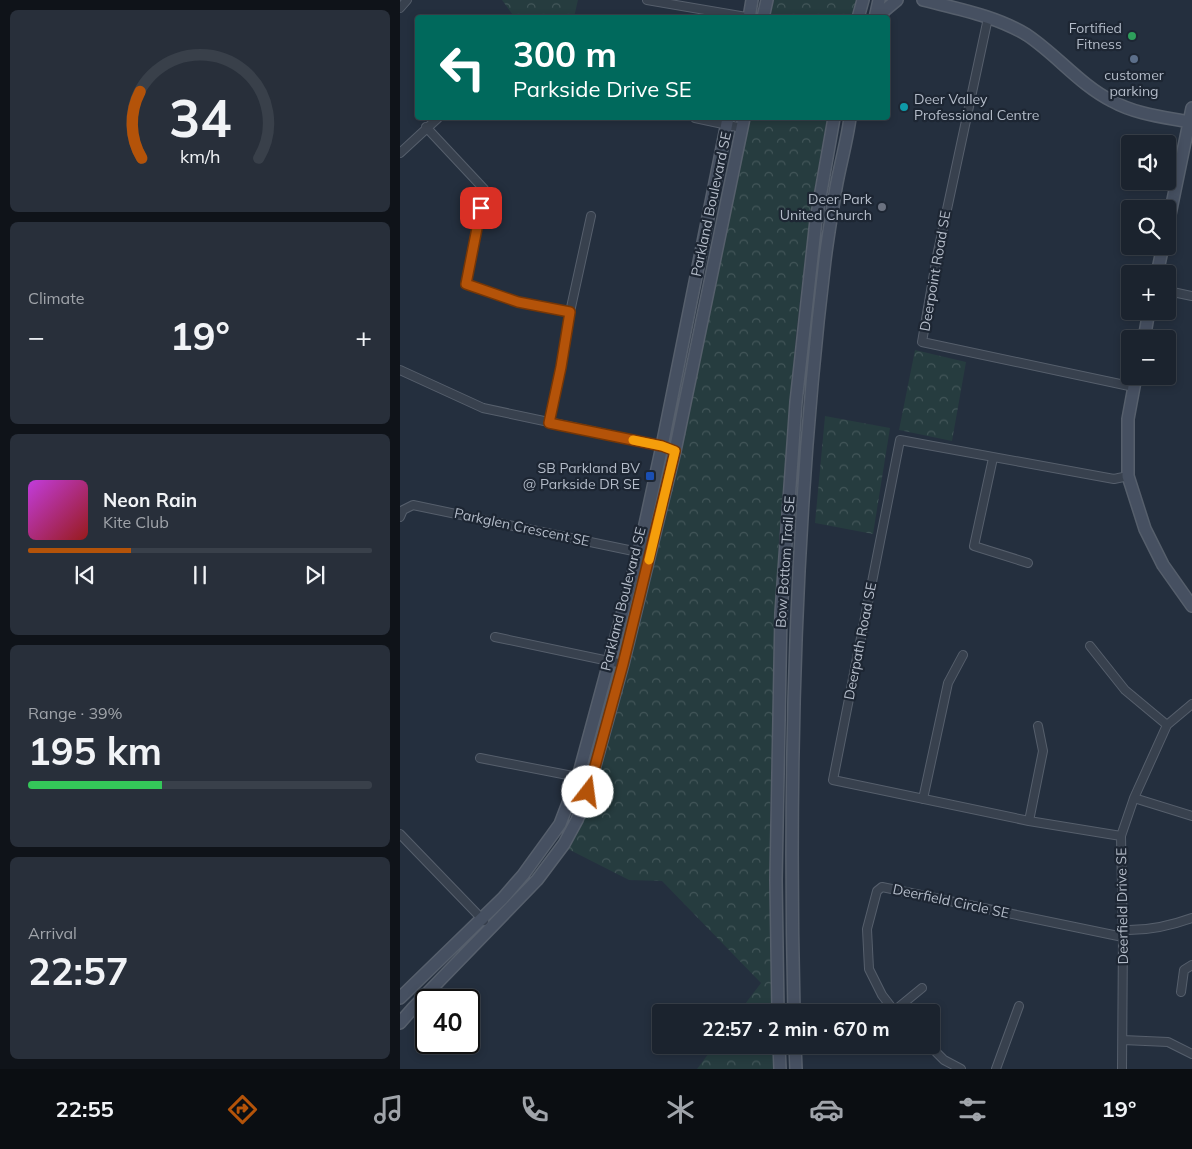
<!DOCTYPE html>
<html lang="en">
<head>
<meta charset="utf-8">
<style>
	:root { --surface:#1b232e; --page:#282f3a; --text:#f1f3f6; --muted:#a0a4aa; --line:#39404a; --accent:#b45309 }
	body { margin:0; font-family:Mulish,sans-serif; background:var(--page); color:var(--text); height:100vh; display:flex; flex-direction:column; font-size:19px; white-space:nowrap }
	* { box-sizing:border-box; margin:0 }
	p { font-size:16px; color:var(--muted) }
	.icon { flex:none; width:28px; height:28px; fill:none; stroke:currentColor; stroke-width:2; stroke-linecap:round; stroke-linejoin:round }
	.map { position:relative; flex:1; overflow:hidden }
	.panel { display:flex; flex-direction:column; gap:10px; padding:10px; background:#0f1319; width:400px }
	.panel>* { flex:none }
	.top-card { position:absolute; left:15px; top:15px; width:475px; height:105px; border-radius:5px; box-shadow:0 2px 8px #0003,0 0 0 1px var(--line); background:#00695c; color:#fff; overflow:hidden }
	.buttons { position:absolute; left:721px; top:135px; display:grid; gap:10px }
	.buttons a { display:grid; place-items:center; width:55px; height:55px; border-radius:5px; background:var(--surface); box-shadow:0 2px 8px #0003,0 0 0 1px var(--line); font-size:25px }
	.speed { position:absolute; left:15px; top:989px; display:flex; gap:10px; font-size:25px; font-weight:700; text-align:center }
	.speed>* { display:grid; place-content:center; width:65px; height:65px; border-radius:50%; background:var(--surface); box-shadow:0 2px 8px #0003,0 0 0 1px var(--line); line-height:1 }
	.speed .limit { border:2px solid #111; border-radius:8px; background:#fff; color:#111 }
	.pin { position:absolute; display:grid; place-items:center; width:42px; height:42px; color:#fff; margin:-21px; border-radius:10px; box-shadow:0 2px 8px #0006 }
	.me { position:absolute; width:55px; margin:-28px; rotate:15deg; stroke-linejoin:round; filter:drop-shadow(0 0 4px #0008) }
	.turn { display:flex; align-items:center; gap:18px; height:105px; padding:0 15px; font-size:22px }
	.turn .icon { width:65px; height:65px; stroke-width:2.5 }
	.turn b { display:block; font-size:35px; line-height:42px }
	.big { font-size:38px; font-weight:700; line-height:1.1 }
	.panel .card { flex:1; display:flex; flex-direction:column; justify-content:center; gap:8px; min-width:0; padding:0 18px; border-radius:8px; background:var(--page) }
	.panel .dial { align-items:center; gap:0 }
	.dial svg { height:130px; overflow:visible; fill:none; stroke:var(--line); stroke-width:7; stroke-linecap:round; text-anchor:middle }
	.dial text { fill:var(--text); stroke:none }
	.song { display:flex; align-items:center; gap:15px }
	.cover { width:60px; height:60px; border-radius:8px; background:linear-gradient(135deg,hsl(290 70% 55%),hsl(0 70% 35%)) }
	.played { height:5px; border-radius:2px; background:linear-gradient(90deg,var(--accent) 30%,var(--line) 30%) }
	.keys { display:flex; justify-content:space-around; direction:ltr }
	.heat { display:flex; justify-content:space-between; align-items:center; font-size:28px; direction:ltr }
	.charge { height:8px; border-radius:4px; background:linear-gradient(90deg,#34c759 39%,var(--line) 0) }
	.trip { position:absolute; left:252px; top:1004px; width:288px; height:50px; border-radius:5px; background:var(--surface); box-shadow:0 2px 8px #0003,0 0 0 1px var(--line); font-weight:700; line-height:50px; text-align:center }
	.dock { display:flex; height:80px; justify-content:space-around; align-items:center; background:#0b0e12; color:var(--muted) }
	.dock .icon { width:35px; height:35px }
	.dock .selected { color:var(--accent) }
	.dock b { font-size:22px; color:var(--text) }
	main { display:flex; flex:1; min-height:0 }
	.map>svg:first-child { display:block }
	.park { fill:url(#park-crowns) }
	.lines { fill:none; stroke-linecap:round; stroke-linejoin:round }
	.street-casing { stroke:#565f6c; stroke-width:10 }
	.secondary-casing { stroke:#565f6c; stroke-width:14 }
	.street { stroke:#38414e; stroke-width:8 }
	.secondary { stroke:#465061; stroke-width:11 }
	.route-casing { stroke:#753606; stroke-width:12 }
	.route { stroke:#b45309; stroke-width:9 }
	.slow { stroke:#f59e0b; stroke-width:9 }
	.leisure-dot { fill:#2e9e5b; stroke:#1d2633; stroke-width:2 }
	.service-dot { fill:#5c6f8a; stroke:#1d2633; stroke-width:2 }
	.culture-dot { fill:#0f9aa8; stroke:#1d2633; stroke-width:2 }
	.worship-dot { fill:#6b7280; stroke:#1d2633; stroke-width:2 }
	.transit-dot { fill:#1a4fb4; stroke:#1d2633; stroke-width:2 }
	.labels { text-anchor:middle; stroke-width:4.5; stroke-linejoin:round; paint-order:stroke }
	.poi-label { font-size:14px; fill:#b4bcc9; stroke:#1d2633; text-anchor:end }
	.street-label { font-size:14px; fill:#b4bcc9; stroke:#1d2633 }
</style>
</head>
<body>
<main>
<section class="panel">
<div class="card dial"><svg viewBox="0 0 100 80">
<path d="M14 69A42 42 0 1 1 86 69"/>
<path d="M14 69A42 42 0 0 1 13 28" stroke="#b45309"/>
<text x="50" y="56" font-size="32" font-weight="700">34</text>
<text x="50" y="72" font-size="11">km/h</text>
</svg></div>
<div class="card"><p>Climate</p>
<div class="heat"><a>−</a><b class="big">19°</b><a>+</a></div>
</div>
<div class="card">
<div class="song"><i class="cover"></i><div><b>Neon Rain</b><p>Kite Club</p></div></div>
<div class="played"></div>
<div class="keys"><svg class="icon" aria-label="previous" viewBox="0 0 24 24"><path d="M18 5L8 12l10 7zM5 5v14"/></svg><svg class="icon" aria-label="pause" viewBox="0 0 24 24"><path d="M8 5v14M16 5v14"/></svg><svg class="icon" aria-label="next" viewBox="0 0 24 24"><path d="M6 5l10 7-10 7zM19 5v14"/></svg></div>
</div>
<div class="card"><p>Range · 39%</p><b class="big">195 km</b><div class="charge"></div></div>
<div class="card"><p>Arrival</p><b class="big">22:57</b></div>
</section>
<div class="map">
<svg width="792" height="1069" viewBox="0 0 792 1069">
	<defs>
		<pattern id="park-crowns" width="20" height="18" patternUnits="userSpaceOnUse" patternTransform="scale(1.25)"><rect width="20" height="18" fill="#263c3f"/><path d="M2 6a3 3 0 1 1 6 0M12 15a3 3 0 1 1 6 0" fill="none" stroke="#435659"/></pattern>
	</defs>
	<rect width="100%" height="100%" fill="#242f3e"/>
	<path class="park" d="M 102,0 L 178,0 L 174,17 L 115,18 Z
		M 374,0 L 456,0 L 452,17 L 370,17 Z
		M 350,118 L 427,118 L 410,216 L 396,335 L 379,538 L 370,816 L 373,1012 L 339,1012 L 361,983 L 262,881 L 229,880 L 166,848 L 189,795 L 222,689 L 278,462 Z
		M 515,350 L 566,362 L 552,441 L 499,430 Z
		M 425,416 L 490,428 L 473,534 L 415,523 Z
		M 315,1045 L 373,1045 L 373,1069 L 297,1069 Z"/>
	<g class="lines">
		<g class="street-casing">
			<path id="street" d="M 247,0 L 352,18
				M 0,8 L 7,0
				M 588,18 L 537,256 L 522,342 L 734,387
				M 295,118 L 342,128
				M 26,127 L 84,189 L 66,284 L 118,302 L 170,312
				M 0,153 L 38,118
				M 768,291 L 792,296
				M 0,370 L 83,408 L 262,446 L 275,451
				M 149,423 L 161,367 L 170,312 L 191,216
				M 593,458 L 574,546 L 628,563
				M 0,517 L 3,510 L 13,505 L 243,553
				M 95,637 L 223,664
				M 690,646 L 725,690 L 767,725
				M 80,758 L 178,777
				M 734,798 L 792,816
				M 523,799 L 548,683 L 563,655
				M 629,821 L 643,751 L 638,726
				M 0,834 L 84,921
				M 721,836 L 629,821 L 433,780 L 500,440 L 714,479 L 728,476
				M 723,930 C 747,931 770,926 792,918
				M 781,992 L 784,970 L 792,965
				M 494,1011 L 522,988
				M 495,1012 L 482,995 L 469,969 L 467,929 L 477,891 L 482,887 L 723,937
				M 723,1040 L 768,1042 L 792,1054
				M 529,1045 L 544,1060 L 561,1069
				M 596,1069 L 619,1006
				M 722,1069 L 723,937 L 721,836 L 734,798 L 767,725 L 792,704"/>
		</g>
		<g class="secondary-casing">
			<path id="secondary" d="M 523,0 C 558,9 596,16 627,35 C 657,55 680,85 712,101 C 735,114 763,117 789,122
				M 349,18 L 352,0
				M 363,18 L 367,0
				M 458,18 L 463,0
				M 475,18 L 479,0
				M 479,18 L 485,10 L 497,0
				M 768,224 L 792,108
				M 757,274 L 763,246
				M 744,339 L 749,311
				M 736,376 L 728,419 L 728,476 L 745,529 L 763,565 L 792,606
				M 0,998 L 103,898 L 123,875 L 160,824 L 178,777 L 239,552 L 262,446 L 328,118
				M 378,1012 L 376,880 L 381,613 L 396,402 L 416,220 L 434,118
				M 394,1012 C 388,761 395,510 425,260 C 428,236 432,212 436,188 C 440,165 447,141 450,118
				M 0,1023 L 13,1008 L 137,880 L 164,844 L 177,820 L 188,791 L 223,664 L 275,451 L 344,118
				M 379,1045 L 380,1069
				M 395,1045 L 396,1069"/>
		</g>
		<use href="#street" class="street"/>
		<use href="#secondary" class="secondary"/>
	</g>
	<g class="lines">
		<g class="route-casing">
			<path id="route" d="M 81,208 L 66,284 L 118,302 L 170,312 L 161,367 L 149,423 L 262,446 L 275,451 L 223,664 L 188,792"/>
		</g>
		<use href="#route" class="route"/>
		<path class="slow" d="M 233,440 L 262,446 L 275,451 L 249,560"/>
	</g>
	<circle class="leisure-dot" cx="732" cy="36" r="5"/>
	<circle class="service-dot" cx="734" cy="59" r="5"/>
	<circle class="culture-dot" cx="504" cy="107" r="5"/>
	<circle class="worship-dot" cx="482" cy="207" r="5"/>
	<rect class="transit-dot" x="245" y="471" width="10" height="10" rx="2.5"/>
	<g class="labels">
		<g class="poi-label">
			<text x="722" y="33">Fortified<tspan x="722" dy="16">Fitness</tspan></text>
			<text x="734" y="80" text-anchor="middle">customer<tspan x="734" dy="16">parking</tspan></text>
			<text x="514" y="104" text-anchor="start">Deer Valley<tspan x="514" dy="16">Professional Centre</tspan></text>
			<text x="472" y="204">Deer Park<tspan x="472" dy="16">United Church</tspan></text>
			<text x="240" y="473">SB Parkland BV<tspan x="240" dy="16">@ Parkside DR SE</tspan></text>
		</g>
		<g class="street-label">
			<text transform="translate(311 204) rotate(-78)" y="5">Parkland Boulevard SE</text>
			<text transform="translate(535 271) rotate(-80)" y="5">Deerpoint Road SE</text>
			<text transform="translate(122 527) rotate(12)" y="5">Parkglen Crescent SE</text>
			<text transform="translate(385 562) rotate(-86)" y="5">Bow Bottom Trail SE</text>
			<text transform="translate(223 599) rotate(-76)" y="5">Parkland Boulevard SE</text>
			<text transform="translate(460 641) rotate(-79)" y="5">Deerpath Road SE</text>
			<text transform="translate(551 901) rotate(12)" y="5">Deerfield Circle SE</text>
			<text transform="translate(722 906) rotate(-91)" y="5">Deerfield Drive SE</text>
		</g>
	</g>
</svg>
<div class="buttons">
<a><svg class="icon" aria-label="sound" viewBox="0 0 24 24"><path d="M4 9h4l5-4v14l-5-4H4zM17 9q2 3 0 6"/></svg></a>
<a><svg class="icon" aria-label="search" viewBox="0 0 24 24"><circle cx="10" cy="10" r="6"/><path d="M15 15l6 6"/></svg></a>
<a>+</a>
<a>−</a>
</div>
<div class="speed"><div class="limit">40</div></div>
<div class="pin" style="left:81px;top:208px;background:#d93025"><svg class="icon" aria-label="arrive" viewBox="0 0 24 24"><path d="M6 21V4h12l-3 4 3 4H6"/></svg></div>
<svg class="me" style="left:188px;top:792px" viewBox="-20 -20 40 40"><circle r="19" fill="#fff"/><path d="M0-13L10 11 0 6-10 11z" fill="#b45309"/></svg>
<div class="trip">22:57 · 2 min · 670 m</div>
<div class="top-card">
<div class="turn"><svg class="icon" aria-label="left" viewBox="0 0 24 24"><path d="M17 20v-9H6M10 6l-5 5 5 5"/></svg><div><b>300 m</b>Parkside Drive SE</div></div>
</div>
</div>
</main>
<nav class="dock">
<b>22:55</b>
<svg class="icon selected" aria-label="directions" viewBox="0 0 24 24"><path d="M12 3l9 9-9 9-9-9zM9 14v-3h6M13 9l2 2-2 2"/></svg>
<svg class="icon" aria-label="music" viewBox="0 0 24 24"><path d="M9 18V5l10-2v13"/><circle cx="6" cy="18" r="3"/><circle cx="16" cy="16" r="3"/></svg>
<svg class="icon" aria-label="phone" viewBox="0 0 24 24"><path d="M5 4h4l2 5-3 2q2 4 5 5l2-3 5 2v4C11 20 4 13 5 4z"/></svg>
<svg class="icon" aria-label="climate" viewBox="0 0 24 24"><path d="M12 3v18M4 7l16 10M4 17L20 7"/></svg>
<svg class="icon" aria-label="car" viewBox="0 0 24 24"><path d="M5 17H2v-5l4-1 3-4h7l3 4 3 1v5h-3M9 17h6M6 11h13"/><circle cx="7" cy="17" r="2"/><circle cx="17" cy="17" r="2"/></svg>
<svg class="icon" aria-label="filters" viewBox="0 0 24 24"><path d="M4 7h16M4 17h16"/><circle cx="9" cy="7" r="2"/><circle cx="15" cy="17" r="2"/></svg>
<b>19°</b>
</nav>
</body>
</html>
